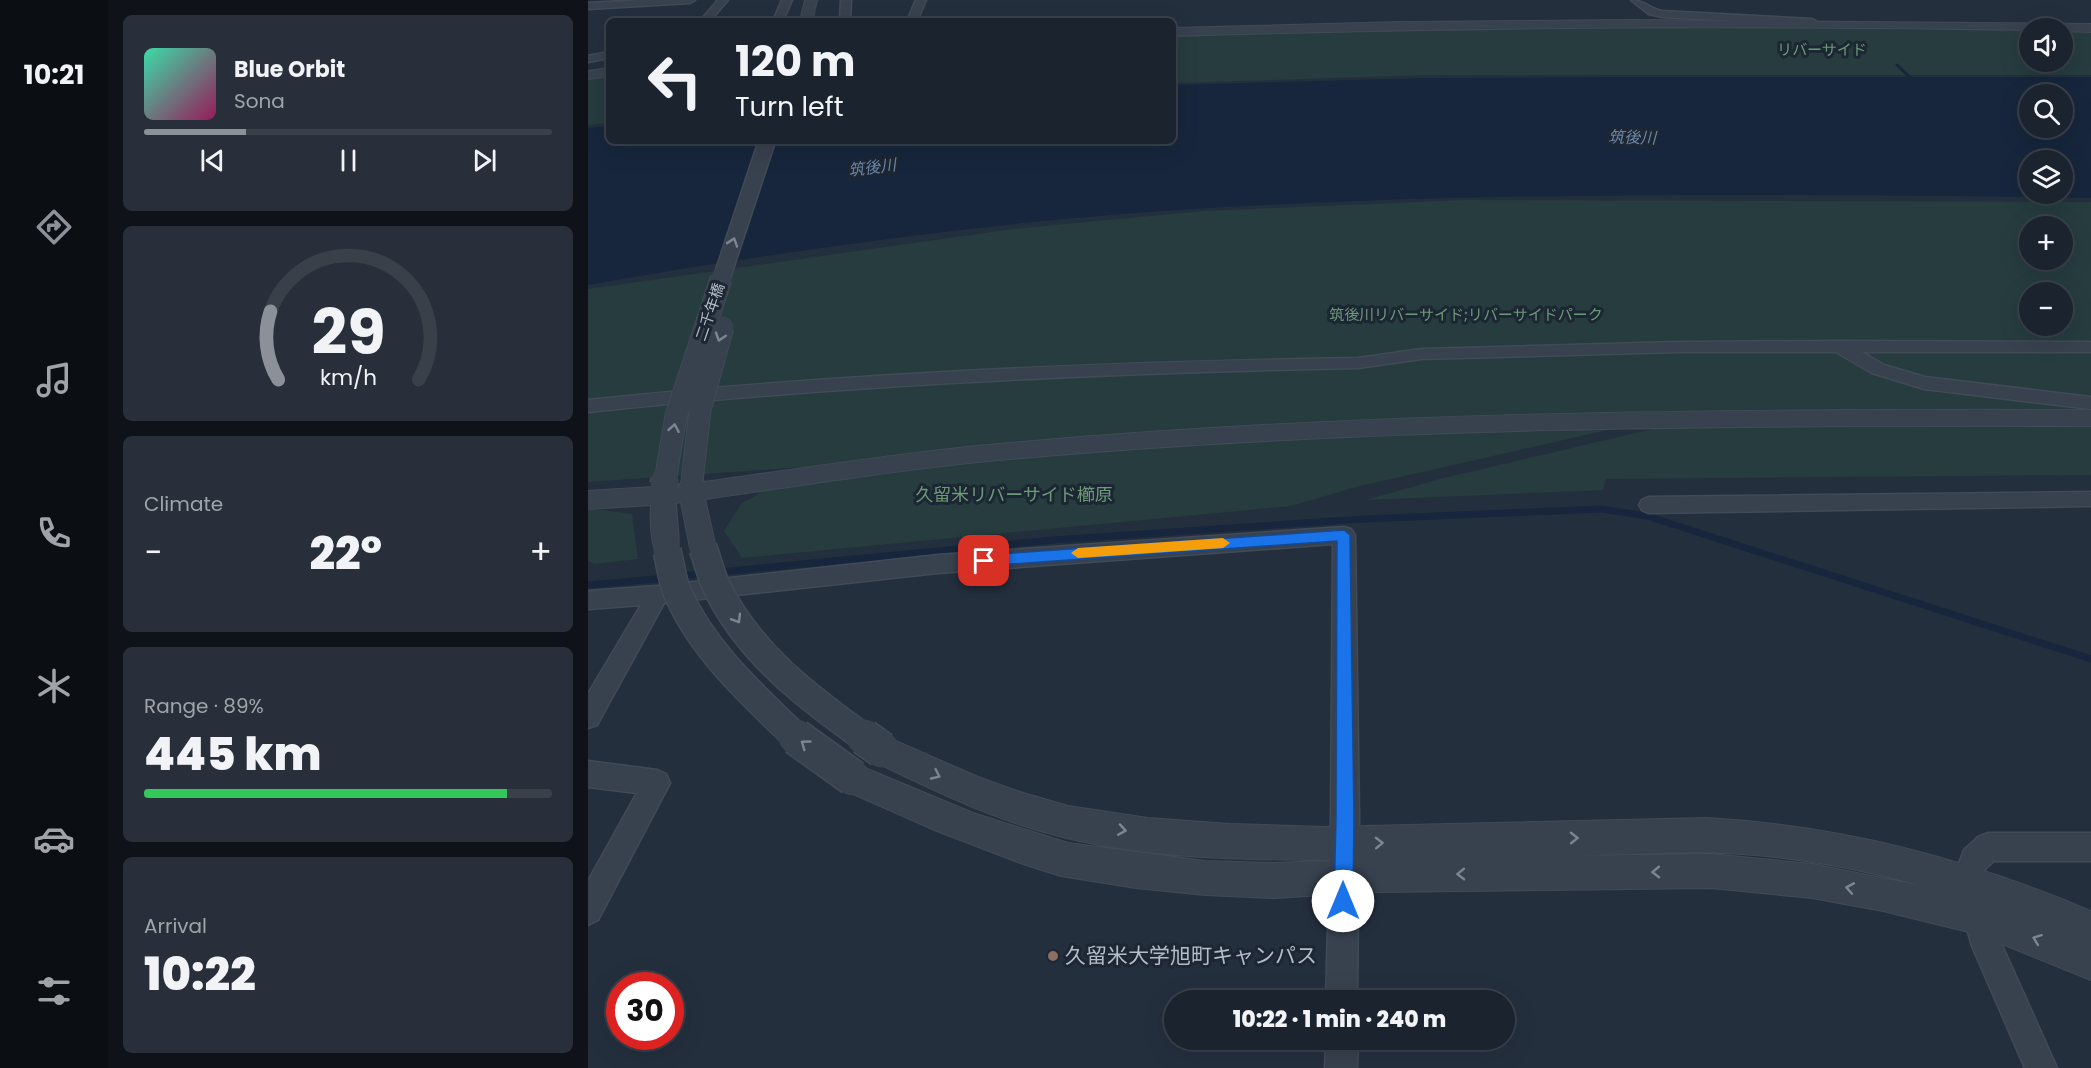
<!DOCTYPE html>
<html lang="en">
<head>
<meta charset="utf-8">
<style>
	:root { --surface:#1b232e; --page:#282f3a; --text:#f1f3f6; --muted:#a0a4aa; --line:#39404a; --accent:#8c9099 }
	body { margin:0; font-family:Poppins,"Noto Sans JP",sans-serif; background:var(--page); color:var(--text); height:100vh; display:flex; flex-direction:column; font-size:22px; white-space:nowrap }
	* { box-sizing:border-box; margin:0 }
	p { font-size:20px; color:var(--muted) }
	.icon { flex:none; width:33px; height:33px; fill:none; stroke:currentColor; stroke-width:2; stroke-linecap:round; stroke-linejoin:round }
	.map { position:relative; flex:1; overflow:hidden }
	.drawer { display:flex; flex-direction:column; gap:15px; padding:15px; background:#0f1319; width:480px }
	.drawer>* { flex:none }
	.banner { position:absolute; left:18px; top:18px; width:570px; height:126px; border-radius:9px; box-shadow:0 6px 24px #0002,0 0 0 2px var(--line); background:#1b232e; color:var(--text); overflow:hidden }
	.controls { position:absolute; left:1431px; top:18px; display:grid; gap:12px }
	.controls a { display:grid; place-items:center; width:54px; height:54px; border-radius:50%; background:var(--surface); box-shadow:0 6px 24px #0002,0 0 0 2px var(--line); font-size:30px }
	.speed { position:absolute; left:18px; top:972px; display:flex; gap:12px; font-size:30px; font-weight:700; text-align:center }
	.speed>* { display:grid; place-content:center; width:78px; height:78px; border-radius:50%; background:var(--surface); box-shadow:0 6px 24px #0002,0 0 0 2px var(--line); line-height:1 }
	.speed .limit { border:9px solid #d22; background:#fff; color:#111 }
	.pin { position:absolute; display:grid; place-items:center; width:51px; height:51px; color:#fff; margin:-26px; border-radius:12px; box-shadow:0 3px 9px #0006 }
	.me { position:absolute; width:66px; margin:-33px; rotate:0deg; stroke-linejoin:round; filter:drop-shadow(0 0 4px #0008) }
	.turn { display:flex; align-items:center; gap:21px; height:126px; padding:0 30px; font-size:27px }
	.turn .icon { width:78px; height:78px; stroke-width:2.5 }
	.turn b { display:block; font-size:42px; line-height:51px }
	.big { font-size:45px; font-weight:800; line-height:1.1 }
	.drawer .widget { flex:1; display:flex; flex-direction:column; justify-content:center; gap:9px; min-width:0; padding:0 21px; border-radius:9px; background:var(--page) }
	.drawer .dial { align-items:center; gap:0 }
	.dial svg { height:156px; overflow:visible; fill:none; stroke:var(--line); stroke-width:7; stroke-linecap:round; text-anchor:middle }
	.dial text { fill:var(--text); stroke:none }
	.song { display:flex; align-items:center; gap:18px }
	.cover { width:72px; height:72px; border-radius:9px; background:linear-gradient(135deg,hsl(160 70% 55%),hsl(330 70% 35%)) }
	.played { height:6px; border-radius:3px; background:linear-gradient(90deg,var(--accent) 25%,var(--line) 25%) }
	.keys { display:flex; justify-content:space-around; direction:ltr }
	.heat { display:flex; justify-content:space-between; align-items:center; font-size:33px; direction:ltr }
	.charge { height:9px; border-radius:4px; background:linear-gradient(90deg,#34c759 89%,var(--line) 0) }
	.trip { position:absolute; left:576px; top:990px; width:351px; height:60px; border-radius:30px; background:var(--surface); box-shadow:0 6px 24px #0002,0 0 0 2px var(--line); font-weight:800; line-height:60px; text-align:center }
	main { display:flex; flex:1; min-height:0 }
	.dock { display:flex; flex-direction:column; width:108px; justify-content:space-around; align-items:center; background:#0b0e12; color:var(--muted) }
	.dock .icon { width:42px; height:42px }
	.dock .active { color:var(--accent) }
	.dock b { font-size:27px; color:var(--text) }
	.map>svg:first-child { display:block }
	.green { fill:#263c3f; fill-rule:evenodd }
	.water { fill:#17263c; fill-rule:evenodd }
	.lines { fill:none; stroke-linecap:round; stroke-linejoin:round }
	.stream-far1 { stroke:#17263c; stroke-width:3 }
	.stream { stroke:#17263c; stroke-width:7 }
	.minor-casing { stroke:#414a57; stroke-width:3 }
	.tertiary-casing { stroke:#414a57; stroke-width:2 }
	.minor { fill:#38414e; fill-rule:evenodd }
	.tertiary { fill:#38414e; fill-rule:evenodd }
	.tertiary-bridge-far3-casing { stroke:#414a57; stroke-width:19; stroke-linecap:butt }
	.tertiary-bridge-far2-casing { stroke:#414a57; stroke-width:23; stroke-linecap:butt }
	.tertiary-bridge-far1-casing { stroke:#414a57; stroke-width:30; stroke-linecap:butt }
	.tertiary-bridge-casing { stroke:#414a57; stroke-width:38; stroke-linecap:butt }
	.tertiary-bridge-far3 { stroke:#38414e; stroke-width:16 }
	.tertiary-bridge-far2 { stroke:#38414e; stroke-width:21 }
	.tertiary-bridge-far1 { stroke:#38414e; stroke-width:27 }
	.tertiary-bridge { stroke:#38414e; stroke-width:35 }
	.oneway { stroke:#7c8592 }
	.route { fill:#1a73e8; stroke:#114b97; stroke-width:1.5 }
	.slow { fill:#f59e0b }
	.education-dot { fill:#8d6e63; stroke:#1d2633; stroke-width:2 }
	.labels { text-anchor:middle; stroke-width:6; stroke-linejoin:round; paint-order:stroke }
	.far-park-label { font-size:15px; fill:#6b9a76; stroke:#1d2633 }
	.far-street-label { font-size:15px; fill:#b4bcc9; stroke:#1d2633 }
	.far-water-label { font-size:16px; font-style:italic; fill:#6d86a8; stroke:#1d2633 }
	.park-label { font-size:18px; fill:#6b9a76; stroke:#1d2633 }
	.near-poi-label { font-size:21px; fill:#b4bcc9; stroke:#1d2633; text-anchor:start }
</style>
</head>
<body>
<main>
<nav class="dock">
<b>10:21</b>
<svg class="icon active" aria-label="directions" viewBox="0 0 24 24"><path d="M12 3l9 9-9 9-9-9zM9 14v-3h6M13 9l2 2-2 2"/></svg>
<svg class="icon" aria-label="music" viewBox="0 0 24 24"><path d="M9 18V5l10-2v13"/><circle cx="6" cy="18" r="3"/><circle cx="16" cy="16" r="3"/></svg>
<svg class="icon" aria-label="phone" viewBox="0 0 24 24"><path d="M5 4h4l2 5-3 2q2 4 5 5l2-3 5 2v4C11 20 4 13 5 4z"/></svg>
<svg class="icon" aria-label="climate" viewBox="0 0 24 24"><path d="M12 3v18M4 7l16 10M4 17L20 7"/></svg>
<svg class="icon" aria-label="car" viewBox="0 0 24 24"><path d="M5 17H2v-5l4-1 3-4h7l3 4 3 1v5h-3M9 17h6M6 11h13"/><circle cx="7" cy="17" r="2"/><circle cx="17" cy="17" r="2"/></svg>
<svg class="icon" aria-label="filters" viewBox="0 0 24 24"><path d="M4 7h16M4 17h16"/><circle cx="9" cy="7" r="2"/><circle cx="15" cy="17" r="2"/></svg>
</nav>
<section class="drawer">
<div class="widget">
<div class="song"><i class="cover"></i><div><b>Blue Orbit</b><p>Sona</p></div></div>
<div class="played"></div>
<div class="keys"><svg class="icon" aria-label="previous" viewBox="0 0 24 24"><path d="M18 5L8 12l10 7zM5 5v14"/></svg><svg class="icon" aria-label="pause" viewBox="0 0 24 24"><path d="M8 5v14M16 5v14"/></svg><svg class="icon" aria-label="next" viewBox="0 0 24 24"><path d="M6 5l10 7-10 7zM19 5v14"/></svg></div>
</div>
<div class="widget dial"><svg viewBox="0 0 100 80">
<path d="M14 69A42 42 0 1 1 86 69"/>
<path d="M14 69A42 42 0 0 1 10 34" stroke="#8c9099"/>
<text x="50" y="56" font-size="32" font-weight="700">29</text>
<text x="50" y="72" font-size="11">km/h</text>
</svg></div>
<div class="widget"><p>Climate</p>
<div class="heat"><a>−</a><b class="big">22°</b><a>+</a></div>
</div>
<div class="widget"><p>Range · 89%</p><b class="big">445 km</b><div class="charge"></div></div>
<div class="widget"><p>Arrival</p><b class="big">10:22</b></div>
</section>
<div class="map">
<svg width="1503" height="1068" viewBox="0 0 1503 1068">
	<rect width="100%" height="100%" fill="#242f3e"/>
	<path class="green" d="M 1225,24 L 1441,30 L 1442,62 L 1474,62 L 1475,31 L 1503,31 L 1503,75 L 841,75 L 585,83 L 585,34 L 689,30 Z
		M 21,74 L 21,123 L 0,125 L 0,77 Z
		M 878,200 L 1503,202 L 1503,416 L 706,433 L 0,482 L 0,289 L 425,229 L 616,211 ZM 1442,226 L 1474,226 L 1474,260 L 1442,260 ZM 1442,292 L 1474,292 L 1474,326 L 1442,326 Z
		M 1503,424 L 1503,475 L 1018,479 L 1015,490 L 778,500 L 852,479 L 1077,426 Z
		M 1033,427 L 768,487 L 703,506 L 154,558 L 136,531 L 154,503 L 187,485 L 423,458 L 726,437 Z
		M 0,508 L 44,514 L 50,559 L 6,564 L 0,560 Z"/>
	<path class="water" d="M 1047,77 L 1503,77 L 1503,198 L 1458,198 L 1458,200 L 1448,197 C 1173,194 897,192 623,208 C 414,220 206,249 0,285 L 0,128 L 21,126 L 21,141 L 585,141 L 585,85 L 841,78 ZM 1442,94 L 1474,94 L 1474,128 L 1442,128 ZM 1442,160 L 1474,160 L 1474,194 L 1442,194 Z"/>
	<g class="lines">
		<path class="stream-far1" d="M 1309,65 L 1327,82"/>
		<path class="stream" d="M 131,572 L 465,540 L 775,519 L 1013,509 L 1059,516 L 1503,659
			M 92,576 L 115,574
			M 0,585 L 79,578"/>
		<g class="minor-casing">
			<path id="minor" d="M 53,0 L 107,0 L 102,3 L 0,9 L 0,3 Z
				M 130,0 L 140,0 L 122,21 L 112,21 Z
				M 194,0 L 204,0 L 195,21 L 185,21 Z
				M 253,0 L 263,0 L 262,21 L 252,21 Z
				M 328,0 L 338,0 L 329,21 L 319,21 Z
				M 1043,0 C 1056,0 1062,9 1074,11 L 1224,19 L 1229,22 L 1224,25 L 1074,17 L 1061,14 Z
				M 21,52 L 21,58 L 0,62 L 0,56 Z
				M 1250,341 L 1503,342 L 1503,352 L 1274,352 L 1296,365 L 1337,377 L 1503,397 L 1503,409 L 1336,389 L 1284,373 L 1248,352 L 1090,352 L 833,359 L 770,368 C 513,373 256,385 0,412 L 0,400 C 256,373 513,362 770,358 L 833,349 L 1090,342 Z
				M 1503,492 L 1503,506 L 1061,513 L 1054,510 L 1051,505 L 1054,500 L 1061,497 Z
				M 756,527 L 763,529 L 767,535 L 771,818 L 769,1000 L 738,1000 L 743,818 L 745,544 L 350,573 L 76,603 L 9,725 L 0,728 L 0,694 L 53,605 L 0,609 L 0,591 L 69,586 L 350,555 Z
				M 0,761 L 69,770 L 78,774 L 82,783 L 10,920 L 0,925 L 0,881 L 49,793 L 0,787 Z
				M 1400,833 L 1503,833 L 1503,861 L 1406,861 L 1397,869 L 1393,880 L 1413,943 L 1469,1068 L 1437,1068 L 1384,946 L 1365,880 L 1376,850 L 1390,837 Z
				M 738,1040 L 770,1040 L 769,1068 L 737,1068 Z"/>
		</g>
		<g class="tertiary-casing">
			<path id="tertiary" d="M 217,0 L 229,0 L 224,21 L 212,21 Z
				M 1044,20 L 1503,24 L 1503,32 L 1474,31 L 1474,28 L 1442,28 L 1442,30 C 1156,25 870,27 585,36 L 585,28 L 814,22 Z
				M 21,68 L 21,76 L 0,79 L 0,71 Z
				M 1503,410 L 1503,426 C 1142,425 781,427 421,459 C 319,468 218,485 117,499 L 128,548 L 124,555 L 115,558 L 106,555 L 102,548 L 93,502 L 88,503 C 88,518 94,547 88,558 L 79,561 L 70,558 C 62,542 62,522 63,505 L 0,509 L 0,491 L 64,487 L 67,479 L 76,476 L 85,479 L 88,485 L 92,485 L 95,476 L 104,473 L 113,476 L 116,482 C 217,468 319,452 421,443 C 780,411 1142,409 1503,410 Z
				M 294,735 L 390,777 L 432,792 L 480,806 L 560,818 L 642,824 L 736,827 L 1119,818 C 1256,826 1377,858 1503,911 L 1503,980 L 1389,934 L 1295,911 L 1224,898 L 1123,888 L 790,892 L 686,898 L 617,895 L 548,888 L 473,876 L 435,864 L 349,831 L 254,789 L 249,778 L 254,767 L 265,763 L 385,813 L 480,843 L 617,861 L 686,863 L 760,860 C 659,860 554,860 456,832 C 396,815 339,787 283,760 L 278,750 L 283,740 ZM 1106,852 C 1183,853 1260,865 1334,886 L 1224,864 L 1123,854 L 976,856 Z"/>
		</g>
		<use href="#minor" class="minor"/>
		<use href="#tertiary" class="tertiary"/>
		<g class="tertiary-bridge-far3-casing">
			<path id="tertiary-bridge-far3" d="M 133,280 L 179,141"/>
		</g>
		<g class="tertiary-bridge-far2-casing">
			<path id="tertiary-bridge-far2" d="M 77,481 L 88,416 L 133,279
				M 104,481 L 112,410 L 135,327"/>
		</g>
		<g class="tertiary-bridge-far1-casing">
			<path id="tertiary-bridge-far1" d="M 76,485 L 77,480
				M 115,548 C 119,559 122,572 127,583 C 158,651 219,697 278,739
				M 79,551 C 83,565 84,583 91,596 C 117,653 166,696 210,739"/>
		</g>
		<g class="tertiary-bridge-casing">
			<path id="tertiary-bridge" d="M 208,737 L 265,778
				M 276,737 L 294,750"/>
		</g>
		<use href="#tertiary-bridge-far3" class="tertiary-bridge-far3"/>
		<use href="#tertiary-bridge-far2" class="tertiary-bridge-far2"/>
		<use href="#tertiary-bridge-far1" class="tertiary-bridge-far1"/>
		<use href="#tertiary-bridge" class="tertiary-bridge"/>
	</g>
	<defs><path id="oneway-chevron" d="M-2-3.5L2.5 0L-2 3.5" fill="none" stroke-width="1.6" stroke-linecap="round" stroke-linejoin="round" transform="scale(1.5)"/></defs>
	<g class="oneway">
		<use href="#oneway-chevron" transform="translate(145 242) rotate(-71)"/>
		<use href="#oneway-chevron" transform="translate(132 337) rotate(108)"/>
		<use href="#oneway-chevron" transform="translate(86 428) rotate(-80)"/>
		<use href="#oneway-chevron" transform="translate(149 619) rotate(59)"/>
		<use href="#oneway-chevron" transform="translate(217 744) rotate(-144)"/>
		<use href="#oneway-chevron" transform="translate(348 775) rotate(25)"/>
		<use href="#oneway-chevron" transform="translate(534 830) rotate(9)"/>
		<use href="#oneway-chevron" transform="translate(986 838) rotate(-1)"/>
		<use href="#oneway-chevron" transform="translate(791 843) rotate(-1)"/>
		<use href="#oneway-chevron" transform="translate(1068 872) rotate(179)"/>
		<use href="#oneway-chevron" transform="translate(873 874) rotate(179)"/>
		<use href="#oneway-chevron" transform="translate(1262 888) rotate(-170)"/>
		<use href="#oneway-chevron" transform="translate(1449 939) rotate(-159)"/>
	</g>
	<path class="route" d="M 756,530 L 762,535 L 766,818 L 765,901 L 762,908 L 755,910 L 748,908 L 746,901 L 748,818 L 749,541 L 396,566 L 389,561 L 396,555 Z"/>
	<path class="slow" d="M 635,538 L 642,543 L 635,548 L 490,558 L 483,553 L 490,548 Z"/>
	<circle class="education-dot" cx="465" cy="956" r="6"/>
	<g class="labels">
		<g class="far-park-label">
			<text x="1234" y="55">リバーサイド</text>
			<text x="878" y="320">筑後川リバーサイド;リバーサイドパーク</text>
		</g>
		<g class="far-street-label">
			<text transform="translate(122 312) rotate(-71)" y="5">二千年橋</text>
		</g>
		<g class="far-water-label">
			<text transform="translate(1044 137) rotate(1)" y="6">筑後川</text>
			<text transform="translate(284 167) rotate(-7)" y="6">筑後川</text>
		</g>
		<g class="park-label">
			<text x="426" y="501">久留米リバーサイド櫛原</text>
		</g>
		<g class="near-poi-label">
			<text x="477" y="963">久留米大学旭町キャンパス</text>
		</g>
	</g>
</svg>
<div class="controls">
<a><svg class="icon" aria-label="sound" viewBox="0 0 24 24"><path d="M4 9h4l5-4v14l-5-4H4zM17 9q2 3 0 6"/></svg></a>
<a><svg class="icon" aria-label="search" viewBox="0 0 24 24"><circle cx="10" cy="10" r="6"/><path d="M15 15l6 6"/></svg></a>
<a><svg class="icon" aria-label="layers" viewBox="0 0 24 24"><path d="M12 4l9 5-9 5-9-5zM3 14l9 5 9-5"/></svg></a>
<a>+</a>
<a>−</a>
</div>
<div class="speed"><div class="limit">30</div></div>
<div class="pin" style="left:396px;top:561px;background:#d93025"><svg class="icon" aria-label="arrive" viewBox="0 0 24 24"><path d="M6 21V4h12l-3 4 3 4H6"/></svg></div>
<svg class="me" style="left:755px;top:901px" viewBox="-20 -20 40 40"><circle r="19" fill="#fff"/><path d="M0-13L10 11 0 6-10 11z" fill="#1a73e8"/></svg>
<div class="trip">10:22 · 1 min · 240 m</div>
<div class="banner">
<div class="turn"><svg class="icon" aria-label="left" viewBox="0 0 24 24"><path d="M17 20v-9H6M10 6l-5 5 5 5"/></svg><div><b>120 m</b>Turn left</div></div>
</div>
</div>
</main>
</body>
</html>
